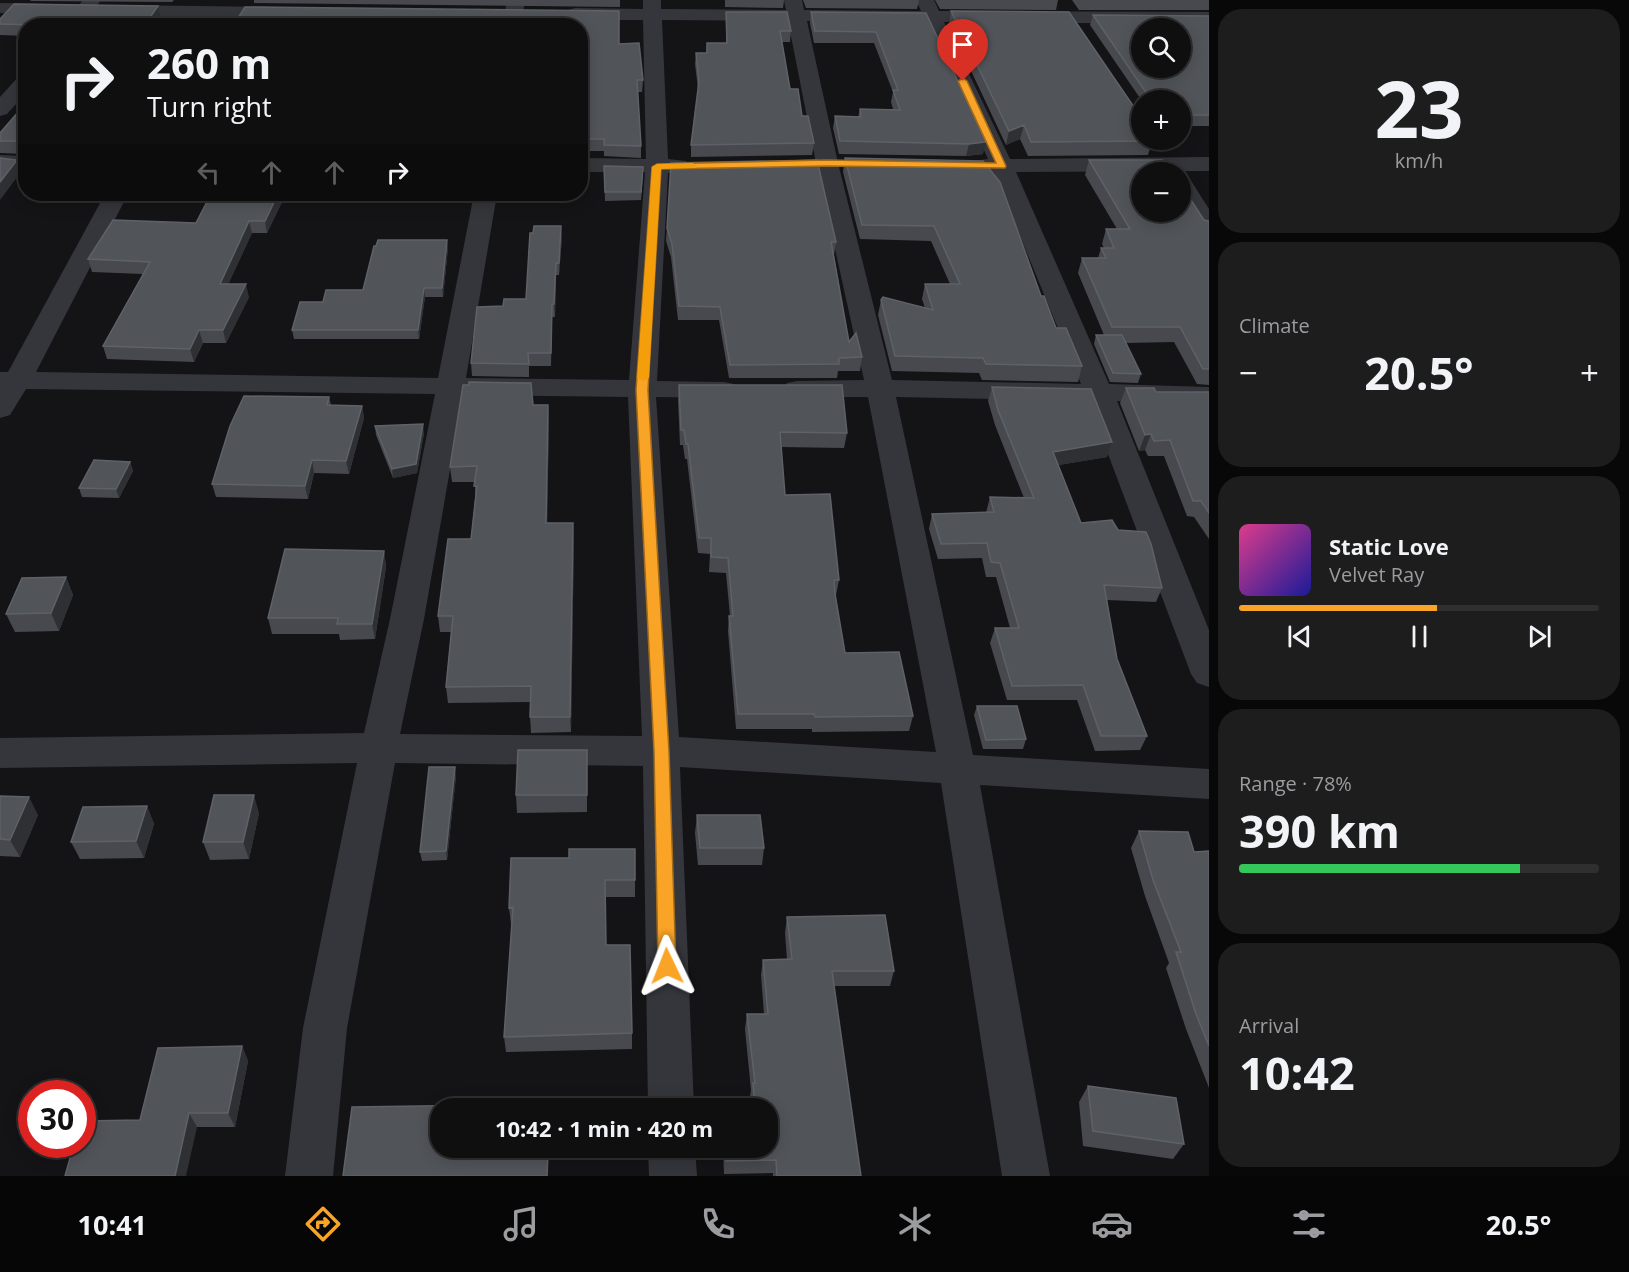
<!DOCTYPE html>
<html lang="en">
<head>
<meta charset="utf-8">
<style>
	:root { --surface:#0f0f10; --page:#1d1d1e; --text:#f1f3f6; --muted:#9b9c9f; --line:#2f2f30; --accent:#faa427 }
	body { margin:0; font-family:"Open Sans",sans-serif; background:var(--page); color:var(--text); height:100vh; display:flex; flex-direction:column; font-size:22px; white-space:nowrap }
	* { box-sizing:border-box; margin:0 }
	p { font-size:20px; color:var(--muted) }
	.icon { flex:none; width:33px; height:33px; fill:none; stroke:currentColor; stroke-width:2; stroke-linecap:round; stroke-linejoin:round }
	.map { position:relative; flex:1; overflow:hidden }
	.sheet { display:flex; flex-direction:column; gap:9px; padding:9px; background:#080809; width:420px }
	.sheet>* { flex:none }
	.guide { position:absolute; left:18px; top:18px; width:570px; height:183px; border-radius:24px; box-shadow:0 3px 15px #0003,0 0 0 2px var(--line); background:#0f0f10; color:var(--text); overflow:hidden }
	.fabs { position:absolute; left:1131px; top:18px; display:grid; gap:12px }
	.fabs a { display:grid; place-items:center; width:60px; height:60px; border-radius:50%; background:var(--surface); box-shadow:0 3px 15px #0003,0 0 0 2px var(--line); font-size:30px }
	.speed { position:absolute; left:18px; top:1080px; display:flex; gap:12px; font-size:30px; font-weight:700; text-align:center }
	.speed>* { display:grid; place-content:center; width:78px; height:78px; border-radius:50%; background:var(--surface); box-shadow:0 3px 15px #0003,0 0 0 2px var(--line); line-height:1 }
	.speed .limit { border:9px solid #d22; background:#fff; color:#111 }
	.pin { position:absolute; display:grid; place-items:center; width:51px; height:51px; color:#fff; margin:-62px -26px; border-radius:50% 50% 50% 0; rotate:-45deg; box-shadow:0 0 6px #0007 }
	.pin .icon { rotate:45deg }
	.me { position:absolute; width:66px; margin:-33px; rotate:358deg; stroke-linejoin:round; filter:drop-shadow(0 0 4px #0008) }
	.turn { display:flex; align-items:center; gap:21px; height:126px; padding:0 30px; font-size:27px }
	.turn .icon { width:78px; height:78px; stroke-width:2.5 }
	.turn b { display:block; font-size:42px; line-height:51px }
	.lanes { display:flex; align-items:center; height:57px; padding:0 30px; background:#0003; justify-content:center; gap:30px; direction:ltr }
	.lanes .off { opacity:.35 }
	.big { font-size:45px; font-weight:700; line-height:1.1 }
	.sheet .widget { flex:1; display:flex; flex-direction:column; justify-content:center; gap:9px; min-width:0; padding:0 21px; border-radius:24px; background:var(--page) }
	.sheet .dial { align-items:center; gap:0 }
	.dial b { font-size:78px; line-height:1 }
	.song { display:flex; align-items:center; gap:18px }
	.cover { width:72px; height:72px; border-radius:9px; background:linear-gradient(135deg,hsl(330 70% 55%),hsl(240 70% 35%)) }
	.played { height:6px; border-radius:3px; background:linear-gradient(90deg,var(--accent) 55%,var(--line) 55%) }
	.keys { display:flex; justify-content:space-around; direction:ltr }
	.heat { display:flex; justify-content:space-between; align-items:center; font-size:33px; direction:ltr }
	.charge { height:9px; border-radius:4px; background:linear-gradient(90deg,#34c759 78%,var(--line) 0) }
	.trip { position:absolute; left:430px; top:1098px; width:348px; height:60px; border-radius:24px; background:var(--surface); box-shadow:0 3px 15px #0003,0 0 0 2px var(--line); font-weight:700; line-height:60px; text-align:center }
	.tab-bar { display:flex; height:96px; justify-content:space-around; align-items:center; background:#060606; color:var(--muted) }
	.tab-bar .icon { width:42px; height:42px }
	.tab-bar .selected { color:var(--accent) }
	.tab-bar b { font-size:27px; color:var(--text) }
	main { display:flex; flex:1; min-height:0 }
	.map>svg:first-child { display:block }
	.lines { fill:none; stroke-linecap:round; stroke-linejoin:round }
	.minor { fill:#35363b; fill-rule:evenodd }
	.wall { fill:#47494e }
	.shaded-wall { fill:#2e3033 }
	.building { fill:#515459; stroke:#5e6268; stroke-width:1.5; fill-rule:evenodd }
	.route { fill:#faa427; stroke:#a26b19; stroke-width:1.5 }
	.slow { fill:#f59e0b }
</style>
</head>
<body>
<main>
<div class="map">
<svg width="1209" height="1176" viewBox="0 0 1209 1176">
	<rect width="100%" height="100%" fill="#141416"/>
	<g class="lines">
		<path class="minor" d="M 83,0 L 101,0 L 82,26 L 63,26 Z
			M 507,0 L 525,0 L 521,26 L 503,26 Z
			M 643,0 L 661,0 L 661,9 L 786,10 L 784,0 L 802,0 L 804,10 L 921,11 L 916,0 L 934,0 L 939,11 L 1209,12 L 1209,24 L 944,22 L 1010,159 L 1209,157 L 1209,171 L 1016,172 L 1109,384 L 1209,387 L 1209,403 L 1117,401 L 1209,630 L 1209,687 L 1197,683 L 1191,674 L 1088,401 L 896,397 L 973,755 L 1209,769 L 1209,799 L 980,785 L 1050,1176 L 1002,1176 L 941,783 L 680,767 L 694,1108 L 648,1108 L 643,766 L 395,763 L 347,1028 L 333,1176 L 285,1176 L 303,1028 L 357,763 L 0,768 L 0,738 L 364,733 L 390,619 L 435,394 L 26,389 L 10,415 L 0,418 L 0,372 L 8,372 L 105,194 L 128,194 L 36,372 L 438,378 L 474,194 L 497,194 L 466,378 L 629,380 L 645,172 L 580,172 L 580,158 L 646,159 L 643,20 L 575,20 L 568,18 L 566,14 L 568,10 L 575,8 L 643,9 ZM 662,20 L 788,21 L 816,163 L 864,380 L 797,381 L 787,383 L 783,389 L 787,395 L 797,397 L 868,397 L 936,752 L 679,737 L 656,397 L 724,398 L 734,396 L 738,390 L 734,384 L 724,382 L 657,381 L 668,173 L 686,171 L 689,166 L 686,161 L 668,159 ZM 807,21 L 926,22 L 988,159 L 973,161 L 970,166 L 973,171 L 994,173 L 1081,384 L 892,380 L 838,163 ZM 463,395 L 628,397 L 642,736 L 400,734 L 424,619 Z
			M 0,3 L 55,4 L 61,6 L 64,10 L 61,14 L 55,16 L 0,13 Z
			M 116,5 L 286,7 L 293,9 L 295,13 L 293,17 L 286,19 L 109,15 L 107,11 L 109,7 Z
			M 26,74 L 26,93 L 7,114 L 0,116 L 0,97 L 19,76 Z
			M 0,155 L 26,156 L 26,170 L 0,169 Z
			M 1180,174 L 1188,176 L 1209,209 L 1209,235 L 1201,233 L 1180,201 Z
			M 648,1148 L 695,1148 L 697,1176 L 649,1176 Z"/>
	</g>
	<path class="wall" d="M 30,0 L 174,0 L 172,2 L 31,1 Z
		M 254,0 L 631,0 L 620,0 L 620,7 L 254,3 Z
		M 725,0 L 784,0 L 783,8 L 725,7 Z
		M 803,0 L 919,0 L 917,9 L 806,8 Z
		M 935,0 L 1058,0 L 1056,10 L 940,9 Z
		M 1072,0 L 1209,0 L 1209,10 L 1079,10 Z
		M 158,6 L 161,17 L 155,26 L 26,26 L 26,36 L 0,35 L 0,19 Z
		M 951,11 L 1152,141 L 1148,155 L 1028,156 L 1020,139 L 1006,145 L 949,24 Z
		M 726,12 L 791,31 L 790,42 L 782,42 L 790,89 L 814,143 L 812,155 L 691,157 L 691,145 L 698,89 L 695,64 L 696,53 L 706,53 L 707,43 L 726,43 Z
		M 811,12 L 926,13 L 983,154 L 966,156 L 839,154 L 833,128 L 835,116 L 858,117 L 860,109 L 893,109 L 891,102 L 893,92 L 874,43 L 814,43 L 810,23 Z
		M 1093,15 L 1209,16 L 1209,126 L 1180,126 L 1180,100 L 1142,101 L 1090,25 Z
		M 580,26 L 619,44 L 643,80 L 642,92 L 637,92 L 641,146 L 641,158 L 604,156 L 604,151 L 580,151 Z
		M 26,103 L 25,154 L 0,153 L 0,133 Z
		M 845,158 L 1041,296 L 1056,328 L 1082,366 L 1078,382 L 982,380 L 979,373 L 892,371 L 878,315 L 881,300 L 925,308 L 922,299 L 925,284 L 950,284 L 931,241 L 860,239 L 843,172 Z
		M 1089,160 L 1183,188 L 1204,220 L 1209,221 L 1209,385 L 1197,384 L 1174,342 L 1126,343 L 1141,374 L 1138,383 L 1110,382 L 1094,344 L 1096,335 L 1104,335 L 1078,273 L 1082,258 L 1098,258 L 1101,248 L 1104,248 L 1102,244 L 1106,229 L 1117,229 L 1085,175 Z
		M 671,163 L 836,242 L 834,255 L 849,342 L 862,357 L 860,371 L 838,371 L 837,378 L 729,378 L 719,320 L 678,320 L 671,257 L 666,241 Z
		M 604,166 L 643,175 L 641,200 L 605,201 Z
		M 286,194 L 267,233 L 252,233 L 228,284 L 249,297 L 226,343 L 203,343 L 194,362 L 107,359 L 103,346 L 143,274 L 92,272 L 88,259 Z
		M 562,237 L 559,275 L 556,275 L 555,317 L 552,317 L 551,366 L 529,366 L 529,377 L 472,376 L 471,363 L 503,306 L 526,299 Z
		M 448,248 L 443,297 L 425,297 L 419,339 L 294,339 L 292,330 L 323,302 L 363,290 Z
		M 679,385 L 847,433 L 844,448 L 781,447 L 785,495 L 839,580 L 836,595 L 835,595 L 845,653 L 913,716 L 909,731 L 812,732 L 812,729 L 736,729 L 728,631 L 729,616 L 730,616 L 726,573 L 709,572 L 710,554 L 698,553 L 687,459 L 685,459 L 683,445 L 680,445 L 678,400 Z
		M 992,387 L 1107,457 L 1058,465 L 1081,523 L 1118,530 L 1162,588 L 1156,602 L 1107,600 L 1117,659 L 1147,736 L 1140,750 L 1095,751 L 1077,700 L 1007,700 L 990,643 L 995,628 L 1010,628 L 996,577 L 986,577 L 982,558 L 938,559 L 929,529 L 932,514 L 986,513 L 990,497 L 1024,498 L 995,425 L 988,401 Z
		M 1126,388 L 1156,392 L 1209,392 L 1209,539 L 1194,517 L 1187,516 L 1164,456 L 1148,456 L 1145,450 L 1139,451 L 1120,403 Z
		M 329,397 L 331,405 L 362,406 L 364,418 L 349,474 L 314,473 L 308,499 L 216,497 L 212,484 Z
		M 533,405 L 549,420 L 547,523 L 574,538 L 571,732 L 531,733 L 530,717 L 531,702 L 448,703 L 446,687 L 451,632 L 440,632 L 438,616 L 471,539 L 475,498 L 475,482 L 452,482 L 450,467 Z
		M 375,426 L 424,433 L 417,473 L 393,478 L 376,435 Z
		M 130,462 L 133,471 L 119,498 L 82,497 L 79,488 Z
		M 384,551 L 386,567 L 375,639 L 340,640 L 339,634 L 272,634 L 268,618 Z
		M 66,577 L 73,595 L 59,631 L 15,632 L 6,614 Z
		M 977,706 L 1026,739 L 1023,749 L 983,749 L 974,715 Z
		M 587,750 L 587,812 L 517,813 L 516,795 Z
		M 456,776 L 447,860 L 422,861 L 420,852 Z
		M 0,796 L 38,815 L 20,857 L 0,856 Z
		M 147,806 L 154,824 L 144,858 L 80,859 L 71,842 Z
		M 259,813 L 249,859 L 210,860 L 203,842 Z
		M 697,815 L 764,848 L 762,865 L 698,865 L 695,833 Z
		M 1139,831 L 1194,852 L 1209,851 L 1209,1088 L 1186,1029 L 1166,968 L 1169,963 L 1145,896 L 1131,848 Z
		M 511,858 L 635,880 L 635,897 L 605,897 L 606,945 L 632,1033 L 632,1049 L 506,1052 L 504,1037 L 512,924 L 511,924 L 509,908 Z
		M 787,917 L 894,971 L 890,986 L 834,986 L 861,1176 L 773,1176 L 773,1173 L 724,1174 L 723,1148 L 768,1148 L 768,1108 L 751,1108 L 750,1097 L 751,1090 L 745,1029 L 747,1014 L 764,1014 L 761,975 L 763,960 L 787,959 L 785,933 Z
		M 242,1046 L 248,1061 L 235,1127 L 197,1127 L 140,1120 Z
		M 1088,1086 L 1184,1144 L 1173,1159 L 1083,1146 L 1079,1102 Z"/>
	<path class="shaded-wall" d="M 158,6 L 161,17 L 155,26 L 144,26 Z
		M 1024,125 L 1020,139 L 1006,145 L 1009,131 Z
		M 986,142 L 983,154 L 966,156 L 969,144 Z
		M 17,160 L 21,172 L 0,200 L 0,182 Z
		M 278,194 L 286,194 L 267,233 L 265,221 Z
		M 249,221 L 252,233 L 223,296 L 220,284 Z
		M 561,226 L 562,237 L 559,275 L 559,263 Z
		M 447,240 L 448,248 L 443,297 L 442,288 Z
		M 556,263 L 556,275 L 555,317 L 554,304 Z
		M 246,284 L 249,297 L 226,343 L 223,330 Z
		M 424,288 L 425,297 L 419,339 L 418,330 Z
		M 199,330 L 203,343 L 194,362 L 190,349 Z
		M 548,405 L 549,420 L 547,539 L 546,523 Z
		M 362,406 L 364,418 L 349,474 L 346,461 Z
		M 423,424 L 424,433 L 417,473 L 393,478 L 392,469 Z
		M 1151,434 L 1145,450 L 1139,451 L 1145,435 Z
		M 1112,442 L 1107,457 L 1048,467 L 1053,452 Z
		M 312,460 L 314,473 L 308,499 L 305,486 Z
		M 130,462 L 133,471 L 119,498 L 116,489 Z
		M 573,523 L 574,538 L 571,732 L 570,717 Z
		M 384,551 L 386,567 L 375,639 L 372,624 Z
		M 66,577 L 73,595 L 59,631 L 51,613 Z
		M 455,767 L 456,776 L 447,860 L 446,851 Z
		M 254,795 L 259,813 L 249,859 L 243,842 Z
		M 29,797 L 38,815 L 20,857 L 10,840 Z
		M 147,806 L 154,824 L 144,858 L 136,841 Z
		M 242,1046 L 248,1061 L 235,1127 L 228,1113 Z
		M 189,1113 L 197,1127 L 186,1176 L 175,1176 Z
		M 548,1148 L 549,1148 L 548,1176 L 547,1176 Z"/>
	<path class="building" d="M 14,4 L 158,6 L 144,26 L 74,26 L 0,24 L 0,19 Z
		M 245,7 L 619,11 L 619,44 L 639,43 L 643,80 L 637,80 L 641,146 L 604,145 L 604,139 L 580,139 L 580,26 L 233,26 Z
		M 951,11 L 1069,12 L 1138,113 L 1142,121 L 1142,140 L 1151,140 L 1152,141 L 1031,142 L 1024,125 L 1009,131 Z
		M 726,12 L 787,12 L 791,31 L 780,31 L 790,89 L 798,89 L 802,116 L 808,116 L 814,143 L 691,145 L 699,81 L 696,53 L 707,53 L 707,43 L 727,43 Z
		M 811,12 L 926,13 L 986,142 L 969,144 L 840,141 L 835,116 L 861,117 L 860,109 L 900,110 L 893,90 L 898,90 L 876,32 L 815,31 Z
		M 1093,15 L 1209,16 L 1209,115 L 1180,115 L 1180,100 L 1147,100 L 1147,94 ZM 1142,28 L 1180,28 L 1180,68 L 1142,68 Z
		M 26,103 L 26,149 L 24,151 L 22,141 L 0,141 L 0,133 Z
		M 0,158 L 17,160 L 0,182 Z
		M 845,158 L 983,161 L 1000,182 L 1041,296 L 1044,296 L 1056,328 L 1066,328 L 1082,366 L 986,364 L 983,358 L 895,356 L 881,300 L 883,297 L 933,310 L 925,284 L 960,284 L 934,226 L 862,225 Z
		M 817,160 L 836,242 L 831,242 L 849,342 L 856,333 L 862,357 L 839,358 L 839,364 L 730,365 L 720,307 L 679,306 L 672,244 L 667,228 L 671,163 Z
		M 1089,160 L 1162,160 L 1175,172 L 1142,172 L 1142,212 L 1180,212 L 1180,177 L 1183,179 L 1183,188 L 1204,220 L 1209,221 L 1209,369 L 1203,369 L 1180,327 L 1112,327 L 1082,258 L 1106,258 L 1101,248 L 1114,248 L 1106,229 L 1130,229 Z
		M 604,166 L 643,167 L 641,192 L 605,192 Z
		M 211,194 L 278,194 L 265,221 L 249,221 L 220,284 L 246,284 L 223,330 L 199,330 L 190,349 L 103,346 L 150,262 L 88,259 L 113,220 L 196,223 Z
		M 534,226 L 561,226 L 559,263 L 556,263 L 554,304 L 552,304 L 551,353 L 528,353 L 529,364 L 471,363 L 477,307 L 503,306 L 504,299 L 526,299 L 530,233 L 533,233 Z
		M 378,240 L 447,240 L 442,288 L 424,288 L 418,330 L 292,330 L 300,302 L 323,302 L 326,290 L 363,290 L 374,246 L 376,246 Z
		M 1096,335 L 1122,335 L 1141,374 L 1113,373 Z
		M 469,382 L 531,383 L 533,405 L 548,405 L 546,523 L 573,523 L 570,717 L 530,717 L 531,686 L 446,687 L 453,616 L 438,616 L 448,539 L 471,539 L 477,486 L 474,486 L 477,466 L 450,467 L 463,385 L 469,385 Z
		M 679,385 L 842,385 L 847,433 L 780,432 L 785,495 L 830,494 L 839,580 L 834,580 L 835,594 L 845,653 L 899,652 L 913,716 L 815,717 L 814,714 L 738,714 L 729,616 L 733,616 L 728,558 L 711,557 L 711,538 L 699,538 L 688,444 L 686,444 L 684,430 L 681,430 Z
		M 992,387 L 1091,389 L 1112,442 L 1053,452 L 1081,523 L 1112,520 L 1118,530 L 1146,532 L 1151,544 L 1162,588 L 1104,585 L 1117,659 L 1147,736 L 1101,736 L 1083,685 L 1012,686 L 995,628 L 1019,628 L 1000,563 L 991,562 L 987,543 L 941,544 L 932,514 L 994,512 L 990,497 L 1034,498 L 998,410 Z
		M 1126,388 L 1154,388 L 1156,392 L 1209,392 L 1209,513 L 1201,501 L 1193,501 L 1170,440 L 1154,441 L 1151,434 L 1145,435 Z
		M 244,396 L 329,397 L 327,405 L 362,406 L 346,461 L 312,460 L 305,486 L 212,484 L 230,426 Z
		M 423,424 L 416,464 L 392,469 L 375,426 Z
		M 94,460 L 130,462 L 116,489 L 79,488 Z
		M 285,549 L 384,551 L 372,624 L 337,624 L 338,618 L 268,618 Z
		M 66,577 L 51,613 L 6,614 L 22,578 Z
		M 977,706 L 1017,706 L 1026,739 L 986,740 Z
		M 518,750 L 587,750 L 587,795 L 516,795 Z
		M 429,767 L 455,767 L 446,851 L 420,852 Z
		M 214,795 L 254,795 L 243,842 L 203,842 Z
		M 0,796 L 29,797 L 10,840 L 0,839 Z
		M 147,806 L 136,841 L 71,842 L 83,807 Z
		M 697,815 L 760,815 L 764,848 L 700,848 Z
		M 1139,831 L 1188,832 L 1194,852 L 1209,851 L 1209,1046 L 1196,1014 L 1176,952 L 1181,952 L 1153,880 Z
		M 569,849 L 635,849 L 635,880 L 605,880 L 606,945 L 630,945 L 632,1033 L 504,1037 L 513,907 L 509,908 L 511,858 L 569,858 Z
		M 885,915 L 894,971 L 832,971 L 861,1176 L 777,1176 L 776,1160 L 726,1161 L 726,1148 L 768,1148 L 768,1108 L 755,1108 L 753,1083 L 755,1083 L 747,1014 L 768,1014 L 763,960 L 792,959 L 787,917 Z
		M 242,1046 L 228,1113 L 189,1113 L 175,1176 L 65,1176 L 74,1144 L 82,1144 L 82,1121 L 140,1120 L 158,1048 Z
		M 1088,1086 L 1176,1098 L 1184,1144 L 1093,1131 Z
		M 489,1105 L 489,1108 L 441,1108 L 441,1148 L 548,1148 L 547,1176 L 343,1176 L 352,1107 Z"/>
	<path class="route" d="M 963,78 L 967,81 L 1006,166 L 1005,168 L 827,166 L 661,169 L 648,390 L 669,751 L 676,966 L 673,971 L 667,974 L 661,971 L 658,966 L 654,751 L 636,390 L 652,167 L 657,164 L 827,160 L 996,163 L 958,81 Z"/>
	<path class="slow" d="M 693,163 L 697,166 L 696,168 L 661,169 L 649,378 L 643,381 L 637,378 L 652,167 L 657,164 Z"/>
</svg>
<div class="fabs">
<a><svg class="icon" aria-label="search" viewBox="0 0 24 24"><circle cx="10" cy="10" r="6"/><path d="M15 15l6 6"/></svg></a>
<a>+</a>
<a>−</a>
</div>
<div class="speed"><div class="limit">30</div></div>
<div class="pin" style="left:963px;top:81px;background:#d93025"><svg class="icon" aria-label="arrive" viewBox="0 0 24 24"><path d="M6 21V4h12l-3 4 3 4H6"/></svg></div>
<svg class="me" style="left:667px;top:966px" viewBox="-20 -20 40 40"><path d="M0-17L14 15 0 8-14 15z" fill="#faa427" stroke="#fff" stroke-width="4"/></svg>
<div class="trip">10:42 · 1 min · 420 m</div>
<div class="guide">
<div class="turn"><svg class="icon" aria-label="right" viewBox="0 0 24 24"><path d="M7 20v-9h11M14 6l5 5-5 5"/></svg><div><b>260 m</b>Turn right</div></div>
<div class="lanes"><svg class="icon off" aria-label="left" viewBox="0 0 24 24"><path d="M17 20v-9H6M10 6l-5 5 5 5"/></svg><svg class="icon off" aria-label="ahead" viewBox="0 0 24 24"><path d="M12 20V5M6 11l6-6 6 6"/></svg><svg class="icon off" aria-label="ahead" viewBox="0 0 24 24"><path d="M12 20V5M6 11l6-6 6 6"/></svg><svg class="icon" aria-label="right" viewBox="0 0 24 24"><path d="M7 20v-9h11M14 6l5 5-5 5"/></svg></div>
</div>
</div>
<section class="sheet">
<div class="widget dial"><b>23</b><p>km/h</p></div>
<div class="widget"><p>Climate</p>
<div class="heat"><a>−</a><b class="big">20.5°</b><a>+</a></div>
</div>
<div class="widget">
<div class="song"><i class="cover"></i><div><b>Static Love</b><p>Velvet Ray</p></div></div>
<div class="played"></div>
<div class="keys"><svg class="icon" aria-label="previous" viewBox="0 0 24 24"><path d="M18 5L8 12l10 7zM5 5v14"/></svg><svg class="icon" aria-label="pause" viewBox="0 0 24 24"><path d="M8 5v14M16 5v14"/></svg><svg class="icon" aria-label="next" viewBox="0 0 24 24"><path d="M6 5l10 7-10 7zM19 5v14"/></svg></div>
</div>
<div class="widget"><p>Range · 78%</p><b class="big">390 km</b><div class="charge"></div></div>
<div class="widget"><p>Arrival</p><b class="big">10:42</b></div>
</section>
</main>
<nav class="tab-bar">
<b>10:41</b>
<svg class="icon selected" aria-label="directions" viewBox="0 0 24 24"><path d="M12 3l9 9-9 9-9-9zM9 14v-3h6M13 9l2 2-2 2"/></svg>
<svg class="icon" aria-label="music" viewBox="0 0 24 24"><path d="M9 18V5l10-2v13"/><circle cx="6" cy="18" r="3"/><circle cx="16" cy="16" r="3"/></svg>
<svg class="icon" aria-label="phone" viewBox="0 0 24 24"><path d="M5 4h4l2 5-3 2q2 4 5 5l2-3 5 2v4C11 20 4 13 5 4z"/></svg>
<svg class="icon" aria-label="climate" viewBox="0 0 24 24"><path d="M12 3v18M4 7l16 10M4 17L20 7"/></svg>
<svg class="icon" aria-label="car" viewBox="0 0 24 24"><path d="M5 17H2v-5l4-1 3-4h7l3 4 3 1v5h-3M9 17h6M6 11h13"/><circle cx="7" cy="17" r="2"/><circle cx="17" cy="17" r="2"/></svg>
<svg class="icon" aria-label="filters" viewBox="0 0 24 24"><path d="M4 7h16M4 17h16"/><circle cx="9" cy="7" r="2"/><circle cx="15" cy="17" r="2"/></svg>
<b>20.5°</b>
</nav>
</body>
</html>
